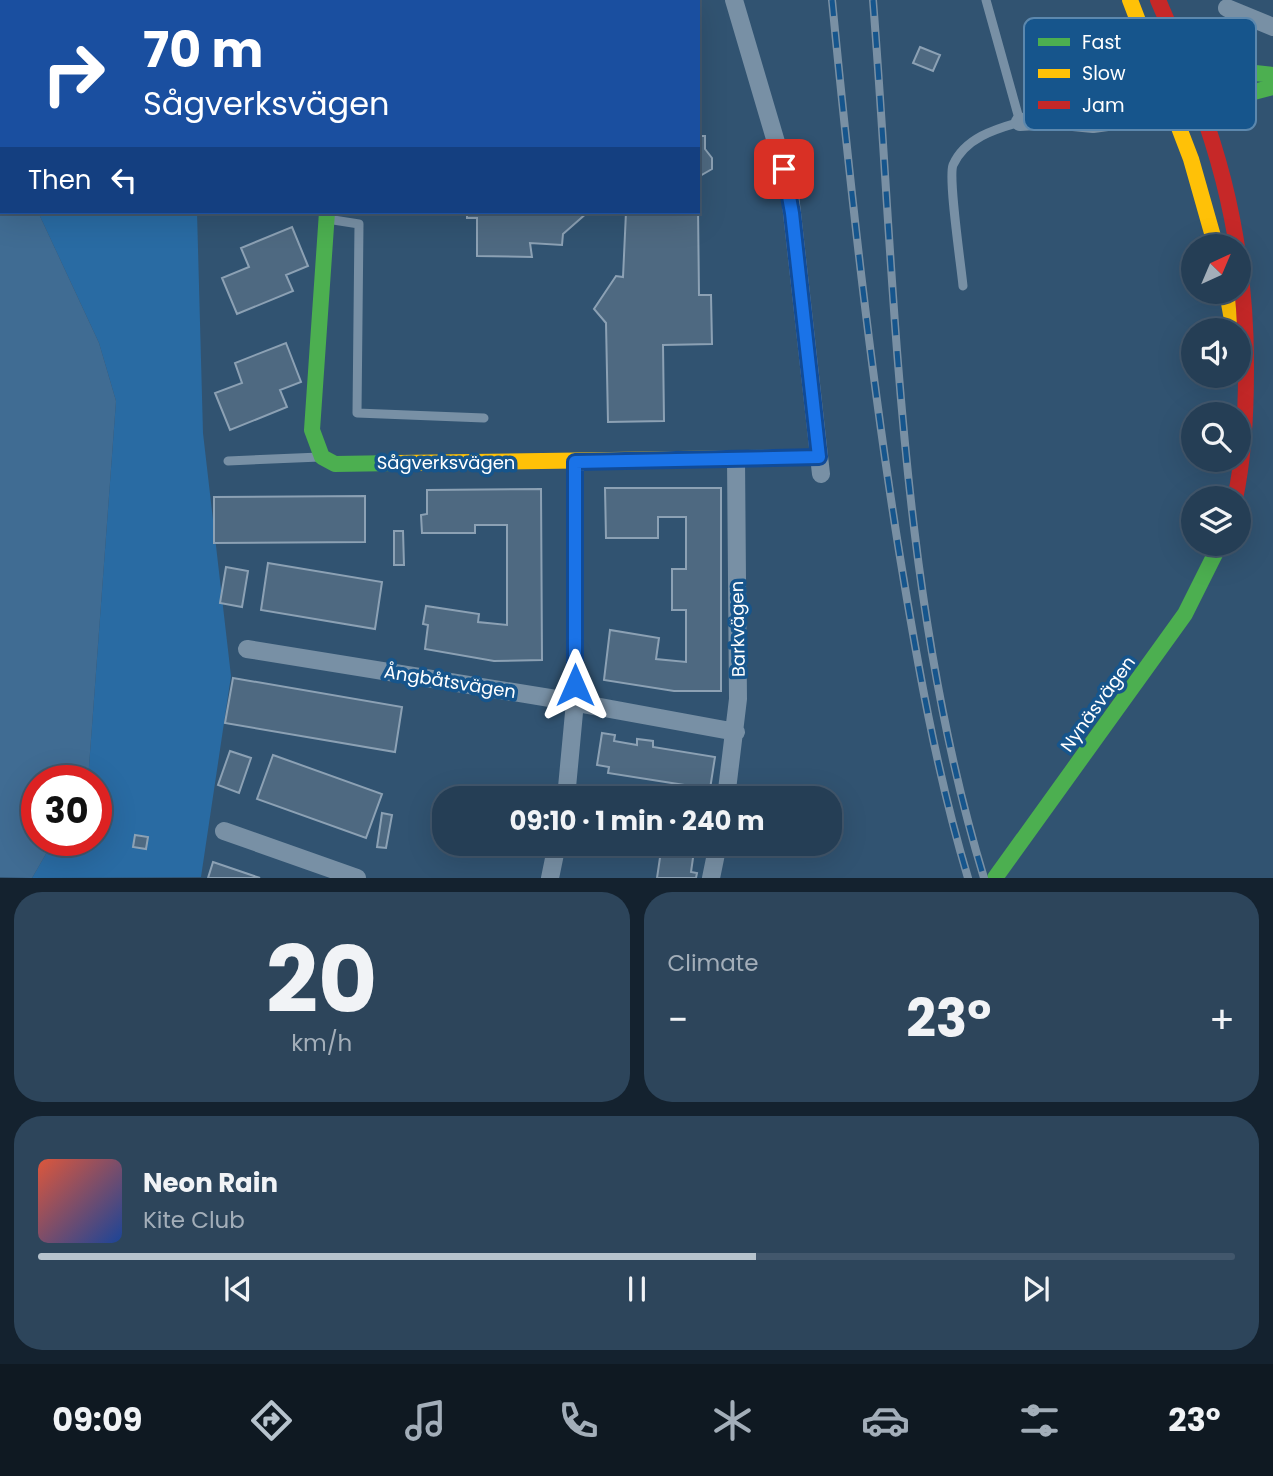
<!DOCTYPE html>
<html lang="en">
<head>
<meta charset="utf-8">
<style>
	:root { --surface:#253e55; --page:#2d455b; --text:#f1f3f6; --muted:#a3aeb9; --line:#42576c; --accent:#b7c3cd }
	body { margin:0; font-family:Poppins,sans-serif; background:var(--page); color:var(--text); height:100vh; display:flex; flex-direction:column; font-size:26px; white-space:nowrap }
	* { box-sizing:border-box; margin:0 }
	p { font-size:23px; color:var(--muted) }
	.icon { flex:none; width:38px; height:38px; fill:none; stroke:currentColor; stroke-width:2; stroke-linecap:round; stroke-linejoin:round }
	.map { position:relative; height:878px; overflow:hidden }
	.panel { display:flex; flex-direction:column; gap:14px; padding:14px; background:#14222f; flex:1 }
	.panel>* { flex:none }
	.banner { position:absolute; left:0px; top:0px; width:700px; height:214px; box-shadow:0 7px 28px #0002,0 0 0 2px var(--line); background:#1a4fa0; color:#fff; overflow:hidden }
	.needle { width:46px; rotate:44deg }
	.buttons { position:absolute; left:1181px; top:234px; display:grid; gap:14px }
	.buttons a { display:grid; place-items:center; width:70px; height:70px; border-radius:50%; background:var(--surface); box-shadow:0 7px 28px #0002,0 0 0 2px var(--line); font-size:35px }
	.speed { position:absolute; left:21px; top:765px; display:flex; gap:14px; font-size:35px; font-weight:700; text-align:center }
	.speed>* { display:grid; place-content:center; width:91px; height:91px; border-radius:50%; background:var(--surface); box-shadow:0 7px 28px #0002,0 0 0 2px var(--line); line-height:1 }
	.speed .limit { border:10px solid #d22; background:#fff; color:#111 }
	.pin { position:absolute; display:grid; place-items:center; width:60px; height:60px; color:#fff; margin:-30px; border-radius:14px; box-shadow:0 4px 10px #0006 }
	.me { position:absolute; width:77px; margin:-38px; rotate:0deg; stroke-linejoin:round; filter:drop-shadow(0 0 5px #0008) }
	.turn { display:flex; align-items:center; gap:24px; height:147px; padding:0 28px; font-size:32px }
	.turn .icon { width:91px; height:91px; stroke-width:2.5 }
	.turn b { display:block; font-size:49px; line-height:60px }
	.then { display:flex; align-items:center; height:66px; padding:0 28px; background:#0003; gap:14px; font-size:26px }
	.big { font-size:52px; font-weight:700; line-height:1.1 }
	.panel .card { flex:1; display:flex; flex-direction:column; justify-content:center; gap:10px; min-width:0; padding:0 24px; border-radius:28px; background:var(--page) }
	.panel .dial { align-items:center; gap:0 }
	.dial b { font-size:91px; line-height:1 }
	.song { display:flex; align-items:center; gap:21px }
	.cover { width:84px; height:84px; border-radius:10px; background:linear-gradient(135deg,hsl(10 70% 55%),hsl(220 70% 35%)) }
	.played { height:7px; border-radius:4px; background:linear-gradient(90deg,var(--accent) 60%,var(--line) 60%) }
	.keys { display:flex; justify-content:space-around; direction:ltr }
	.heat { display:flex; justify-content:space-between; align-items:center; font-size:38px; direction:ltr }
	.panel .tiles { flex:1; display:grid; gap:14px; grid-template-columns:1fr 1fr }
	.card:last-child { grid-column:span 2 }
	.trip { position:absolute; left:432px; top:786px; width:410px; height:70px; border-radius:28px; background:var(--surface); box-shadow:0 7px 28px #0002,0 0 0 2px var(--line); font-weight:700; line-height:70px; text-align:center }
	.tab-bar { display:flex; height:112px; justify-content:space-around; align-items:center; background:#0f1922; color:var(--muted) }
	.tab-bar .icon { width:49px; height:49px }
	.tab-bar .on { color:var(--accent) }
	.tab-bar b { font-size:32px; color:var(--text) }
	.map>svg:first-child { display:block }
	.green { fill:#296ba3 }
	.water { fill:#406c93 }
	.building { fill:#4e6981; stroke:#8ca1b4; stroke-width:2 }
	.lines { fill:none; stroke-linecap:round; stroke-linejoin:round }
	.lane { stroke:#7890a5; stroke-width:9 }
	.street { stroke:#7890a5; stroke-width:18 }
	.fast { stroke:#4caf50; stroke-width:16 }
	.slow { stroke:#ffc107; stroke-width:16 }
	.jam { stroke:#c62828; stroke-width:16 }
	.rail-casing { stroke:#7990a4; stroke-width:8 }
	.rail { stroke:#16558c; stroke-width:5; stroke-dasharray:16; stroke-linecap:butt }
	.route-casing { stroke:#114b97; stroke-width:18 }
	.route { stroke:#1a73e8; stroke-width:12 }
	.labels { text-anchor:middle; stroke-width:7; stroke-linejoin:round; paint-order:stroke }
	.street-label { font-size:18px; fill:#fff; stroke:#16558c }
	.key { fill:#16558c; stroke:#5c88ae; stroke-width:2 }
	.key-label { font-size:19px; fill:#fff }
</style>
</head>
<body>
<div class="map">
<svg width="1273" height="878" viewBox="0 0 1273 878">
	<rect width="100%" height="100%" fill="#315371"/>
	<path class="green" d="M 38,212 L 197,212 L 203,433 L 231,676 L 201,877 L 32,878 L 54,840 L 96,840 L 96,780 L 88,780 L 116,401 L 99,343 Z"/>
	<path class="water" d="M 0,0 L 91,0 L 2,2 L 2,212 L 38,212 L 99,343 L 116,401 L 88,780 L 37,780 L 37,840 L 54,840 L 32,878 L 0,877 Z"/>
	<path class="building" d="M 430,0 L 503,0 L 429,2 Z
		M 920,47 L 940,55 L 933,71 L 913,63 Z
		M 698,136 L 705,136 L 705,149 L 712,158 L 712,169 L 698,177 Z
		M 698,207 L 699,295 L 711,295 L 712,344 L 663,345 L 664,421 L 608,422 L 606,323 L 594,309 L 616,276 L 623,277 L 626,212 L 698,212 Z
		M 467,212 L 588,212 L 563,234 L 562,245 L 530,243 L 532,257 L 477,256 L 477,218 L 467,218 Z
		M 292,227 L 308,266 L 286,275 L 293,291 L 237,314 L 222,278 L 249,267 L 241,248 Z
		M 286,343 L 301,382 L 280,390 L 287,407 L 230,430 L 215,393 L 242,383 L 235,363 Z
		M 605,488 L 721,488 L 721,691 L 674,691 L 604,680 L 610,630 L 659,638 L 656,659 L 686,662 L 686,610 L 672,610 L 672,569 L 686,569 L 686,517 L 658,517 L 658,538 L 606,538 Z
		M 541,489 L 542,660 L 494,661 L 425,649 L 428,625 L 423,624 L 426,606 L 479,614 L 478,622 L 507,625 L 507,525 L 475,525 L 475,533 L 422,533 L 421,515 L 427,514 L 427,490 Z
		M 365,496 L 365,542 L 214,543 L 214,497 Z
		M 394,531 L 403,531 L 404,565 L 394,565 Z
		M 268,563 L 382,582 L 375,629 L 261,610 Z
		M 226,567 L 248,571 L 242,607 L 220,603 Z
		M 233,678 L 402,707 L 395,752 L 225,723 Z
		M 602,733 L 615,735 L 614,741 L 637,745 L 637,739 L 653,741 L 653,747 L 715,757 L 710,789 L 608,773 L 609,767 L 597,765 Z
		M 230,751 L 251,758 L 239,793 L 218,785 Z
		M 273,755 L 382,794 L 366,838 L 257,799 Z
		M 382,813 L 392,815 L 386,848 L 377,847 Z
		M 135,835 L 148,837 L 146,849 L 133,847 Z
		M 662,844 L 695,844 L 691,872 L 697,873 L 696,878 L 657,878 Z
		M 213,862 L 260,878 L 208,878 Z"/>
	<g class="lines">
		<path class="lane" d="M 327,219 L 359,224 L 357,413 L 484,418
			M 963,286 C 961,265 948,178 953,165 C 965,138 995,129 1020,122 L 986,0
			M 228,461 L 320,457"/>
		<path class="street" d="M 734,0 L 789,186 L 821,474
			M 376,2 L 376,0
			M 1227,8 L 1273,27
			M 1063,117 L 1163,86
			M 1020,122 L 1053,120 L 1093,124 L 1172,113
			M 247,649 L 556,699 L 736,732
			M 566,798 L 575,702 L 575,462
			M 726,798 L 738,699 L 736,459
			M 224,831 L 357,878
			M 550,878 L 557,844
			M 711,878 L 718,844"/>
		<path class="fast" d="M 1180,82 L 1246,72 L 1273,75
			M 1189,109 L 1273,87
			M 327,212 L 312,430 L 322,457 L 335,464 L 396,463
			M 995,878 L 1185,614 L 1220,544"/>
		<path class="slow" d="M 1130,0 L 1191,159 L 1216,247
			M 1227,292 L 1234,331
			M 396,463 L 819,457"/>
		<path class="jam" d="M 1158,0 C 1214,127 1247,230 1246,371 C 1246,414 1244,457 1235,499"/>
		<g class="rail-casing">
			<path id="rail" d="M 832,0 C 850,184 870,369 899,551 C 917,661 936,771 968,878
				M 873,0 C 896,292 898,595 984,878"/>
		</g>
		<use href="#rail" class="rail"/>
	</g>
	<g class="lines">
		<g class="route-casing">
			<path id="route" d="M 575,685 L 575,462 L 819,457 L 792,213 L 784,169"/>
		</g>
		<use href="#route" class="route"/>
	</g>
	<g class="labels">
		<g class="street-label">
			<text x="446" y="469">Sågverksvägen</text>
			<text transform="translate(738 629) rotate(-91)" y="6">Barkvägen</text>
			<text transform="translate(450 682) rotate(9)" y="6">Ångbåtsvägen</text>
			<text transform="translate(1098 704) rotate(-54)" y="6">Nynäsvägen</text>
		</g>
	</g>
	<rect x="1024" y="18" width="232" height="112" rx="10" class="key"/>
	<rect x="1038" y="38" width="32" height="8" fill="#4caf50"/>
	<rect x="1038" y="69" width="32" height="9" fill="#ffc107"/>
	<rect x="1038" y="101" width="32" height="8" fill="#c62828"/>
	<g class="key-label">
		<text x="1082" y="49">Fast</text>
		<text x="1082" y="80">Slow</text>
		<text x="1082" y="112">Jam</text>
	</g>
</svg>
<div class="buttons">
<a><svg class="needle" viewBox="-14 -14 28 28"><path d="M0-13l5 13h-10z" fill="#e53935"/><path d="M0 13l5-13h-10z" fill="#a3aeb9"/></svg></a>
<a><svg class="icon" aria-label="sound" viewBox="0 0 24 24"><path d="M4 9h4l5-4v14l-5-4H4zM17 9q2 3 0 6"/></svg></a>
<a><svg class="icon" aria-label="search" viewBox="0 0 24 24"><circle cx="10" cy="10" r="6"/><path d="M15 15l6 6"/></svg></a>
<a><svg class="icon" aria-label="layers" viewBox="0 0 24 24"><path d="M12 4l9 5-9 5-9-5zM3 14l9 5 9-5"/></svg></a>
</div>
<div class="speed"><div class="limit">30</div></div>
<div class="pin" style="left:784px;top:169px;background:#d93025"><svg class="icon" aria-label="arrive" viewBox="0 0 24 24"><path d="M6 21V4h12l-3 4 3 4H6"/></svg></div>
<svg class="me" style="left:575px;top:685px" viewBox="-20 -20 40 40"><path d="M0-17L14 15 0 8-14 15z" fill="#1a73e8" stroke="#fff" stroke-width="4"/></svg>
<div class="trip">09:10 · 1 min · 240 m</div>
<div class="banner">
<div class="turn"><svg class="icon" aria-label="right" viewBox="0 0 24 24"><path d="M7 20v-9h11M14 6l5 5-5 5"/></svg><div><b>70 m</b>Sågverksvägen</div></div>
<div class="then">Then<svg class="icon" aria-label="left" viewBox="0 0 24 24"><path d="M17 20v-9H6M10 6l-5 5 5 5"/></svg></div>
</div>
</div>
<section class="panel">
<div class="tiles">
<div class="card dial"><b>20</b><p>km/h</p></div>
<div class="card"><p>Climate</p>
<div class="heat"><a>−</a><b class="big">23°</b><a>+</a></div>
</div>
<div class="card">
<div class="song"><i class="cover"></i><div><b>Neon Rain</b><p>Kite Club</p></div></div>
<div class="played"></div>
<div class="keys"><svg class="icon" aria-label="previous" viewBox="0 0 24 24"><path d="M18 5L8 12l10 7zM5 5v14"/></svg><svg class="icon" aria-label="pause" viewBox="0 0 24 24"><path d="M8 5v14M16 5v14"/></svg><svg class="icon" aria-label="next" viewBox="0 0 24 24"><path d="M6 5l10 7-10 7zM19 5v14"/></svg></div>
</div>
</div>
</section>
<nav class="tab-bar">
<b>09:09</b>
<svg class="icon on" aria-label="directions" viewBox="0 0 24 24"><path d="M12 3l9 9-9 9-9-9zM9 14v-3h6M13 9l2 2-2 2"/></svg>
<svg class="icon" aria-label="music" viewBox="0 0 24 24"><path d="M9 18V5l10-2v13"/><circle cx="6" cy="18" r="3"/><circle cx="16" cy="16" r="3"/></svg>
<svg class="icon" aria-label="phone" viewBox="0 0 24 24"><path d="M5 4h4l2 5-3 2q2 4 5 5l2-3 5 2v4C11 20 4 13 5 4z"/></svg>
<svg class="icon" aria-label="climate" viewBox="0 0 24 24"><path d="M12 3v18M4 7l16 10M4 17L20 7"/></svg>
<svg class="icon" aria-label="car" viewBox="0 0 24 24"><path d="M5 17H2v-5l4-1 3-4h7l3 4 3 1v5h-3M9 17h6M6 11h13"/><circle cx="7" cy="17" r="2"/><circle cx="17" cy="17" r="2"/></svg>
<svg class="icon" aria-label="filters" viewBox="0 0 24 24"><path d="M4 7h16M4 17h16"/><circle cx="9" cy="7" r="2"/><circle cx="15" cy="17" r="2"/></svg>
<b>23°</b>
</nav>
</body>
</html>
